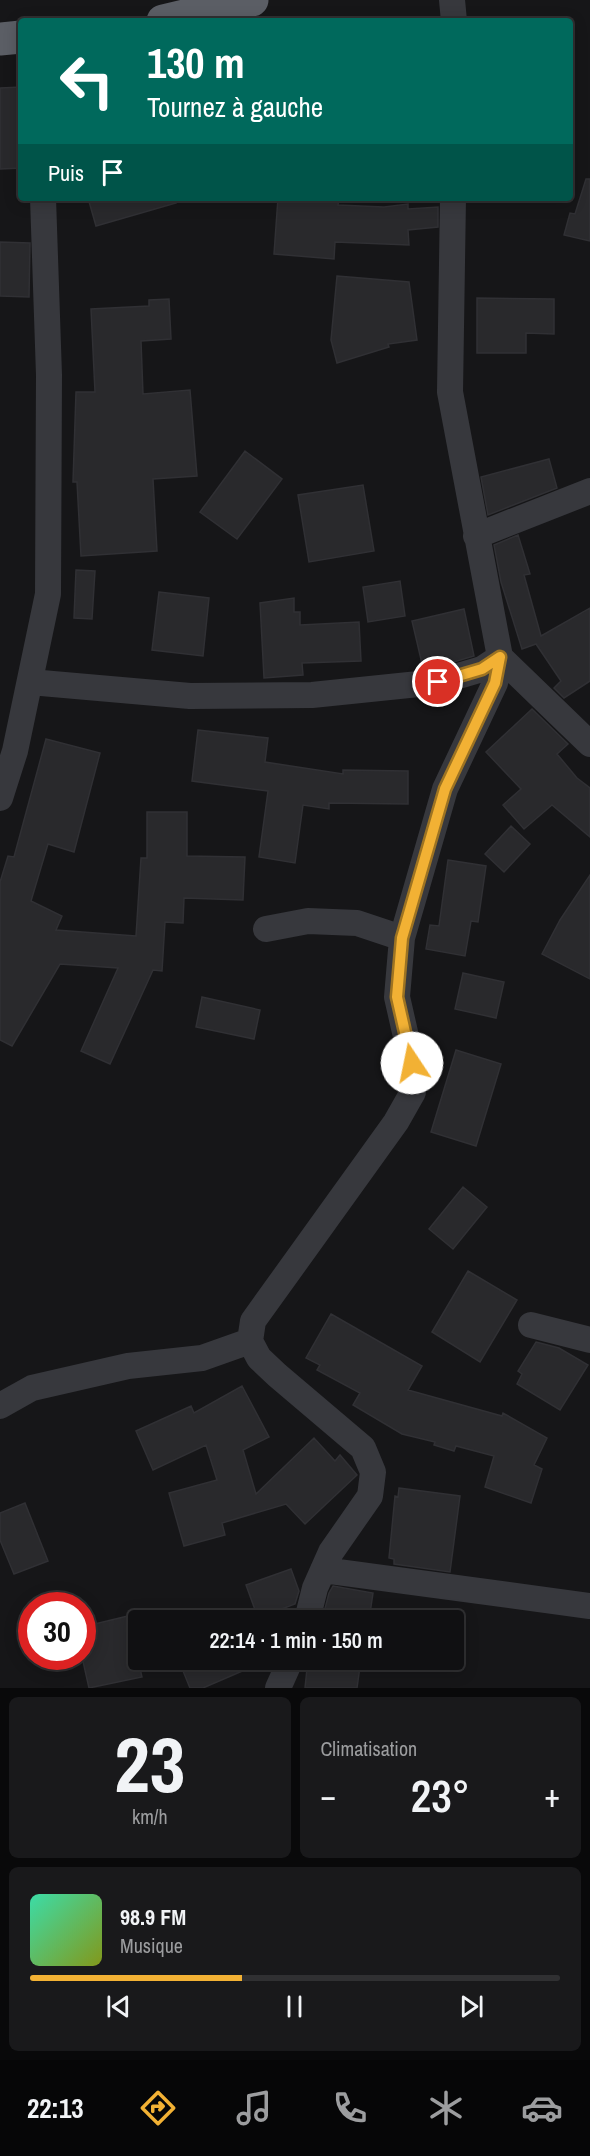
<!DOCTYPE html>
<html lang="fr">
<head>
<meta charset="utf-8">
<style>
	:root { --surface:#101012; --page:#19191b; --text:#f1f3f6; --muted:#9c9d9f; --line:#303032; --accent:#f2b134 }
	body { margin:0; font-family:"Archivo Narrow",sans-serif; background:var(--page); color:var(--text); height:100vh; display:flex; flex-direction:column; font-size:22px; white-space:nowrap }
	* { box-sizing:border-box; margin:0 }
	p { font-size:20px; color:var(--muted) }
	.icon { flex:none; width:33px; height:33px; fill:none; stroke:currentColor; stroke-width:2; stroke-linecap:round; stroke-linejoin:round }
	.map { position:relative; height:1688px; overflow:hidden }
	.sheet { display:flex; flex-direction:column; gap:9px; padding:9px; background:#09090a; flex:1 }
	.sheet>* { flex:none }
	.hud { position:absolute; left:18px; top:18px; width:555px; height:183px; border-radius:6px; box-shadow:0 3px 15px #0003,0 0 0 2px var(--line); background:#00695c; color:#fff; overflow:hidden }
	.speed { position:absolute; left:18px; top:1592px; display:flex; gap:12px; font-size:30px; font-weight:700; text-align:center }
	.speed>* { display:grid; place-content:center; width:78px; height:78px; border-radius:50%; background:var(--surface); box-shadow:0 3px 15px #0003,0 0 0 2px var(--line); line-height:1 }
	.speed .limit { border:9px solid #d22; background:#fff; color:#111 }
	.pin { position:absolute; display:grid; place-items:center; width:51px; height:51px; color:#fff; margin:-26px; border:3px solid #fff; border-radius:50%; box-shadow:0 2px 6px #0007 }
	.me { position:absolute; width:66px; margin:-33px; rotate:349deg; stroke-linejoin:round; filter:drop-shadow(0 0 4px #0008) }
	.turn { display:flex; align-items:center; gap:21px; height:126px; padding:0 30px; font-size:27px }
	.turn .icon { width:78px; height:78px; stroke-width:2.5 }
	.turn b { display:block; font-size:42px; line-height:51px }
	.then { display:flex; align-items:center; height:57px; padding:0 30px; background:#0003; gap:12px; font-size:22px }
	.big { font-size:45px; font-weight:600; line-height:1.1 }
	.sheet .tile { flex:1; display:flex; flex-direction:column; justify-content:center; gap:9px; min-width:0; padding:0 21px; border-radius:9px; background:var(--page) }
	.sheet .dial { align-items:center; gap:0 }
	.dial b { font-size:78px; line-height:1 }
	.song { display:flex; align-items:center; gap:18px }
	.cover { width:72px; height:72px; border-radius:9px; background:linear-gradient(135deg,hsl(160 70% 55%),hsl(70 70% 35%)) }
	.played { height:6px; border-radius:3px; background:linear-gradient(90deg,var(--accent) 40%,var(--line) 40%) }
	.keys { display:flex; justify-content:space-around; direction:ltr }
	.heat { display:flex; justify-content:space-between; align-items:center; font-size:33px; direction:ltr }
	.sheet .tiles { flex:1; display:grid; gap:9px; grid-template-columns:1fr 1fr }
	.tile:last-child { grid-column:span 2 }
	.trip { position:absolute; left:128px; top:1610px; width:336px; height:60px; border-radius:6px; background:var(--surface); box-shadow:0 3px 15px #0003,0 0 0 2px var(--line); font-weight:600; line-height:60px; text-align:center }
	.tabs { display:flex; height:96px; justify-content:space-around; align-items:center; background:#060607; color:var(--muted) }
	.tabs .icon { width:42px; height:42px }
	.tabs .on { color:var(--accent) }
	.tabs b { font-size:27px; color:var(--text) }
	.map>svg:first-child { display:block }
	.building { fill:#29292c; stroke:#303034; stroke-width:1.5 }
	.lines { fill:none; stroke-linecap:round; stroke-linejoin:round }
	.minor { stroke:#37383d; stroke-width:26 }
	.trunk { stroke:#5b5e65; stroke-width:33 }
	.route-casing { stroke:#9d7322; stroke-width:15 }
	.route { stroke:#f2b134; stroke-width:10 }
</style>
</head>
<body>
<div class="map">
<svg width="590" height="1688" viewBox="0 0 590 1688">
	<rect width="100%" height="100%" fill="#161618"/>
	<path class="building" d="M 21,87 L 21,168 L 0,169 L 0,88 Z
		M 586,179 L 590,179 L 590,241 L 564,235 L 570,213 L 575,214 Z
		M 88,198 L 175,198 L 176,203 L 96,226 Z
		M 278,198 L 339,198 L 338,205 L 384,207 L 408,204 L 408,209 L 438,207 L 438,227 L 408,230 L 409,245 L 335,242 L 334,259 L 274,254 Z
		M 0,242 L 30,243 L 29,297 L 0,296 Z
		M 337,276 L 409,282 L 417,340 L 388,344 L 389,347 L 337,363 L 331,340 Z
		M 477,298 L 554,299 L 554,334 L 526,333 L 526,353 L 477,353 Z
		M 169,299 L 171,339 L 141,341 L 143,394 L 190,390 L 197,476 L 153,479 L 157,551 L 81,556 L 77,482 L 73,482 L 76,392 L 95,392 L 91,309 L 149,306 L 149,300 Z
		M 245,451 L 282,479 L 237,539 L 200,512 Z
		M 549,459 L 557,488 L 488,515 L 481,477 Z
		M 363,485 L 374,551 L 309,562 L 298,495 Z
		M 518,535 L 530,574 L 524,575 L 541,636 L 590,608 L 590,681 L 564,698 L 554,688 L 561,681 L 536,644 L 522,649 L 501,582 L 494,545 Z
		M 76,570 L 95,571 L 92,619 L 74,618 Z
		M 400,581 L 405,616 L 368,622 L 363,587 Z
		M 159,592 L 209,598 L 203,656 L 152,650 Z
		M 294,598 L 294,612 L 300,612 L 300,625 L 359,622 L 361,661 L 302,663 L 303,675 L 264,678 L 260,603 Z
		M 464,609 L 474,656 L 440,666 L 423,668 L 412,621 Z
		M 532,709 L 568,744 L 557,754 L 577,778 L 590,788 L 590,837 L 552,805 L 524,829 L 503,805 L 521,789 L 486,752 Z
		M 198,730 L 268,738 L 265,762 L 343,774 L 343,770 L 408,771 L 408,804 L 329,803 L 329,809 L 303,805 L 295,863 L 259,857 L 268,791 L 192,781 Z
		M 46,739 L 100,753 L 74,852 L 48,844 L 31,901 L 62,916 L 56,930 L 136,936 L 141,858 L 147,858 L 147,812 L 187,812 L 187,856 L 245,857 L 243,900 L 184,898 L 183,923 L 165,922 L 162,971 L 153,970 L 110,1064 L 81,1051 L 118,968 L 60,964 L 12,1046 L 0,1040 L 0,882 L 8,856 L 14,857 Z
		M 511,826 L 530,844 L 504,872 L 485,854 Z
		M 448,860 L 486,866 L 478,922 L 471,921 L 465,956 L 426,949 L 430,925 L 439,926 Z
		M 590,875 L 590,979 L 542,954 L 560,920 Z
		M 463,973 L 504,982 L 496,1018 L 455,1009 Z
		M 202,997 L 260,1010 L 254,1039 L 196,1027 Z
		M 456,1050 L 501,1064 L 476,1146 L 431,1132 Z
		M 463,1187 L 487,1207 L 453,1249 L 429,1229 Z
		M 468,1271 L 517,1300 L 480,1362 L 432,1332 Z
		M 331,1314 L 422,1366 L 408,1390 L 502,1416 L 503,1413 L 547,1438 L 534,1465 L 542,1469 L 531,1503 L 485,1487 L 494,1456 L 456,1446 L 454,1451 L 434,1445 L 435,1442 L 402,1434 L 353,1405 L 360,1393 L 317,1370 L 320,1365 L 306,1358 Z
		M 536,1342 L 559,1348 L 588,1365 L 560,1410 L 517,1384 L 522,1374 L 518,1371 Z
		M 242,1386 L 269,1437 L 243,1450 L 256,1494 L 314,1438 L 335,1461 L 340,1455 L 357,1475 L 305,1524 L 286,1504 L 222,1523 L 225,1535 L 184,1546 L 169,1493 L 217,1480 L 206,1445 L 153,1470 L 136,1431 L 191,1406 L 194,1413 Z
		M 399,1488 L 460,1496 L 450,1572 L 394,1564 L 394,1559 L 389,1558 L 395,1496 L 398,1497 Z
		M 25,1503 L 48,1561 L 14,1574 L 0,1540 L 0,1513 Z
		M 291,1569 L 299,1591 L 295,1604 L 258,1618 L 246,1585 Z
		M 333,1586 L 373,1593 L 369,1620 L 322,1620 L 329,1593 Z
		M 128,1616 L 142,1677 L 89,1688 L 82,1657 L 82,1627 Z
		M 210,1659 L 270,1659 L 203,1688 L 190,1688 L 183,1671 Z
		M 308,1659 L 361,1659 L 357,1688 L 305,1688 Z"/>
	<g class="lines">
		<path class="minor" d="M 452,0 L 454,21
			M 476,536 L 590,491
			M 30,682 L 190,696 L 312,695 L 438,682 L 482,669 L 500,657 L 590,744
			M 0,798 L 15,751 L 48,594 L 49,375 L 43,198
			M 266,929 L 308,921 L 357,923 L 402,938
			M 531,1325 L 590,1340
			M 0,1406 L 32,1388 L 128,1366 L 202,1358 L 250,1341
			M 323,1570 L 590,1606
			M 307,1620 L 315,1588 L 331,1552 L 370,1496 L 373,1472 L 363,1448 L 277,1375 L 259,1358 L 250,1341 L 253,1321 L 396,1122 L 413,1092 L 412,1063 L 397,997 L 402,938 L 445,789 L 495,683 L 500,657 L 450,392 L 453,198
			M 278,1688 L 291,1659"/>
		<path class="trunk" d="M 163,21 L 252,0
			M 0,39 L 21,37"/>
	</g>
	<g class="lines">
		<g class="route-casing">
			<path id="route" d="M 412,1063 L 397,997 L 402,938 L 445,789 L 495,683 L 500,657 L 482,669 L 438,682"/>
		</g>
		<use href="#route" class="route"/>
	</g>
</svg>
<div class="speed"><div class="limit">30</div></div>
<div class="pin" style="left:438px;top:682px;background:#d93025"><svg class="icon" aria-label="arrive" viewBox="0 0 24 24"><path d="M6 21V4h12l-3 4 3 4H6"/></svg></div>
<svg class="me" style="left:412px;top:1063px" viewBox="-20 -20 40 40"><circle r="19" fill="#fff"/><path d="M0-13L10 11 0 6-10 11z" fill="#f2b134"/></svg>
<div class="trip">22:14 · 1 min · 150 m</div>
<div class="hud">
<div class="turn"><svg class="icon" aria-label="left" viewBox="0 0 24 24"><path d="M17 20v-9H6M10 6l-5 5 5 5"/></svg><div><b>130 m</b>Tournez à gauche</div></div>
<div class="then">Puis<svg class="icon" aria-label="arrive" viewBox="0 0 24 24"><path d="M6 21V4h12l-3 4 3 4H6"/></svg></div>
</div>
</div>
<section class="sheet">
<div class="tiles">
<div class="tile dial"><b>23</b><p>km/h</p></div>
<div class="tile"><p>Climatisation</p>
<div class="heat"><a>−</a><b class="big">23°</b><a>+</a></div>
</div>
<div class="tile">
<div class="song"><i class="cover"></i><div><b>98.9 FM</b><p>Musique</p></div></div>
<div class="played"></div>
<div class="keys"><svg class="icon" aria-label="previous" viewBox="0 0 24 24"><path d="M18 5L8 12l10 7zM5 5v14"/></svg><svg class="icon" aria-label="pause" viewBox="0 0 24 24"><path d="M8 5v14M16 5v14"/></svg><svg class="icon" aria-label="next" viewBox="0 0 24 24"><path d="M6 5l10 7-10 7zM19 5v14"/></svg></div>
</div>
</div>
</section>
<nav class="tabs">
<b>22:13</b>
<svg class="icon on" aria-label="directions" viewBox="0 0 24 24"><path d="M12 3l9 9-9 9-9-9zM9 14v-3h6M13 9l2 2-2 2"/></svg>
<svg class="icon" aria-label="music" viewBox="0 0 24 24"><path d="M9 18V5l10-2v13"/><circle cx="6" cy="18" r="3"/><circle cx="16" cy="16" r="3"/></svg>
<svg class="icon" aria-label="phone" viewBox="0 0 24 24"><path d="M5 4h4l2 5-3 2q2 4 5 5l2-3 5 2v4C11 20 4 13 5 4z"/></svg>
<svg class="icon" aria-label="climate" viewBox="0 0 24 24"><path d="M12 3v18M4 7l16 10M4 17L20 7"/></svg>
<svg class="icon" aria-label="car" viewBox="0 0 24 24"><path d="M5 17H2v-5l4-1 3-4h7l3 4 3 1v5h-3M9 17h6M6 11h13"/><circle cx="7" cy="17" r="2"/><circle cx="17" cy="17" r="2"/></svg>
</nav>
</body>
</html>
